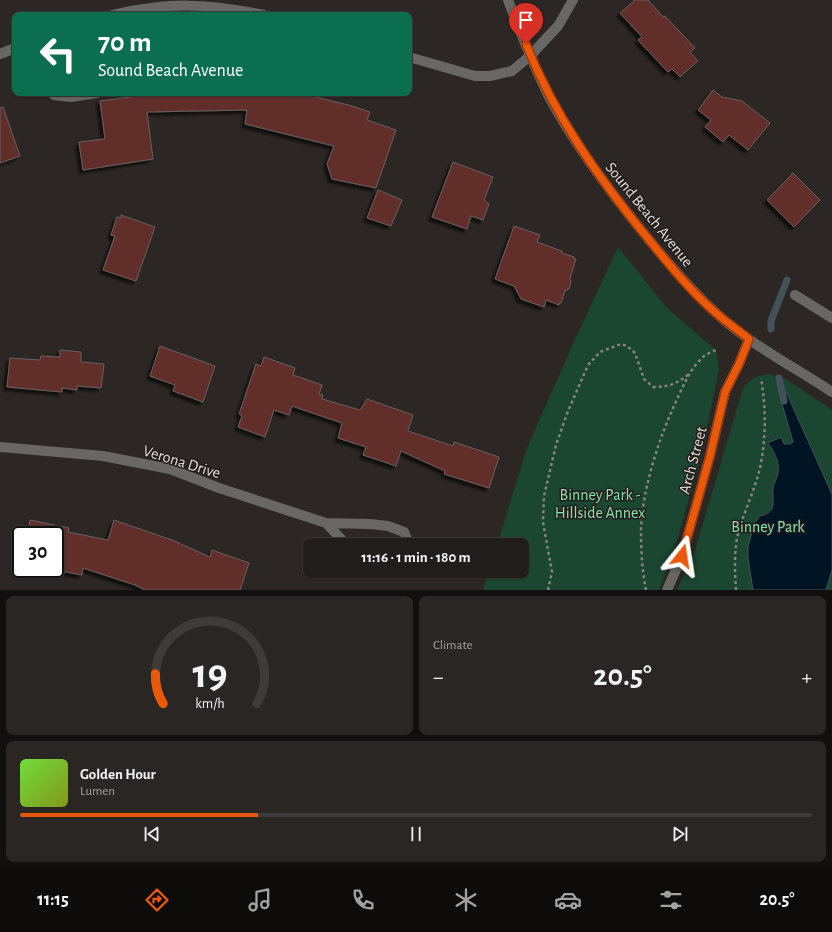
<!DOCTYPE html>
<html lang="en">
<head>
<meta charset="utf-8">
<style>
	:root { --surface:#211d1b; --page:#292624; --text:#f1f3f6; --muted:#a2a2a3; --line:#3e3b3a; --accent:#ea580c }
	body { margin:0; font-family:"Alegreya Sans",sans-serif; background:var(--page); color:var(--text); height:100vh; display:flex; flex-direction:column; font-size:15px; white-space:nowrap }
	* { box-sizing:border-box; margin:0 }
	p { font-size:13px; color:var(--muted) }
	.icon { flex:none; width:22px; height:22px; fill:none; stroke:currentColor; stroke-width:2; stroke-linecap:round; stroke-linejoin:round }
	.map { position:relative; height:590px; overflow:hidden }
	.drawer { display:flex; flex-direction:column; gap:6px; padding:6px; background:#12100f; flex:1 }
	.drawer>* { flex:none }
	.banner { position:absolute; left:12px; top:12px; width:400px; height:84px; border-radius:8px; box-shadow:0 1px 3px #0004,0 0 0 1px var(--line); background:#0b6e4f; color:#fff; overflow:hidden }
	.speed { position:absolute; left:12px; top:526px; display:flex; gap:8px; font-size:20px; font-weight:700; text-align:center }
	.speed>* { display:grid; place-content:center; width:52px; height:52px; border-radius:50%; background:var(--surface); box-shadow:0 1px 3px #0004,0 0 0 1px var(--line); line-height:1 }
	.speed .limit { border:2px solid #111; border-radius:6px; background:#fff; color:#111 }
	.pin { position:absolute; display:grid; place-items:center; width:34px; height:34px; color:#fff; margin:-41px -17px; border-radius:50% 50% 50% 0; rotate:-45deg; box-shadow:0 0 4px #0007 }
	.pin .icon { rotate:45deg }
	.me { position:absolute; width:44px; margin:-22px; rotate:15deg; stroke-linejoin:round; filter:drop-shadow(0 0 3px #0008) }
	.turn { display:flex; align-items:center; gap:14px; height:84px; padding:0 20px; font-size:18px }
	.turn .icon { width:52px; height:52px; stroke-width:2.5 }
	.turn b { display:block; font-size:28px; line-height:34px }
	.big { font-size:30px; font-weight:700; line-height:1.1 }
	.drawer .widget { flex:1; display:flex; flex-direction:column; justify-content:center; gap:6px; min-width:0; padding:0 14px; border-radius:8px; background:var(--page) }
	.drawer .dial { align-items:center; gap:0 }
	.dial svg { height:104px; overflow:visible; fill:none; stroke:var(--line); stroke-width:7; stroke-linecap:round; text-anchor:middle }
	.dial text { fill:var(--text); stroke:none }
	.song { display:flex; align-items:center; gap:12px }
	.cover { width:48px; height:48px; border-radius:6px; background:linear-gradient(135deg,hsl(100 70% 55%),hsl(70 70% 35%)) }
	.played { height:4px; border-radius:2px; background:linear-gradient(90deg,var(--accent) 30%,var(--line) 30%) }
	.keys { display:flex; justify-content:space-around; direction:ltr }
	.heat { display:flex; justify-content:space-between; align-items:center; font-size:22px; direction:ltr }
	.drawer .tiles { flex:1; display:grid; gap:6px; grid-template-columns:1fr 1fr }
	.widget:last-child { grid-column:span 2 }
	.trip { position:absolute; left:303px; top:538px; width:226px; height:40px; border-radius:8px; background:var(--surface); box-shadow:0 1px 3px #0004,0 0 0 1px var(--line); font-weight:700; line-height:40px; text-align:center }
	.tab-bar { display:flex; height:64px; justify-content:space-around; align-items:center; background:#0d0c0b; color:var(--muted) }
	.tab-bar .icon { width:28px; height:28px }
	.tab-bar .active { color:var(--accent) }
	.tab-bar b { font-size:18px; color:var(--text) }
	.map>svg:first-child { display:block }
	.green { fill:#1b4631 }
	.water { fill:#001423; stroke:#44515a }
	.lines { fill:none; stroke-linecap:round; stroke-linejoin:round }
	.stream { stroke:#44515a; stroke-width:7 }
	.building { fill:#622e2c; stroke:#686060; filter:url(#shadow) }
	.path { stroke:#878380; stroke-width:2.5; stroke-dasharray:3 3; stroke-linecap:butt }
	.minor { stroke:#686764; stroke-width:10 }
	.route-casing { stroke:#983908; stroke-width:10 }
	.route { stroke:#ea580c; stroke-width:7 }
	.labels { text-anchor:middle; stroke-width:3; stroke-linejoin:round; paint-order:stroke }
	.street-label { font-size:16px; fill:#e1dedb; stroke:#231e1b }
	.park-label { font-size:16px; fill:#8ae0b3; stroke:#231e1b }
</style>
</head>
<body>
<div class="map">
<svg width="832" height="590" viewBox="0 0 832 590">
	<defs>
		<filter id="shadow"><feDropShadow dx="-3.5" dy="3.5" stdDeviation="1" flood-color="#0009"/></filter>
	</defs>
	<rect width="100%" height="100%" fill="#2c2724"/>
	<path class="green" d="M 618,247 L 667,308 L 716,350 L 719,369 L 701,457 L 674,551 L 659,590 L 483,590 L 489,571 L 522,571 L 522,545 L 497,545 L 527,448 L 572,346 Z
		M 770,374 L 784,378 L 832,410 L 832,590 L 677,590 L 694,554 L 743,388 C 752,377 756,376 770,374 Z"/>
	<path class="water" d="M 778,390 L 787,394 L 832,494 L 832,570 L 826,590 L 753,590 L 748,558 L 748,547 L 754,524 L 760,516 C 778,512 772,501 773,488 C 774,483 777,478 778,473 C 780,462 774,452 768,443 L 781,437 L 784,444 L 790,444 L 793,442 Z"/>
	<g class="lines">
		<path class="stream" d="M 771,329 L 771,321 L 787,280
			M 779,378 L 784,401"/>
	</g>
	<path class="building" d="M 635,0 L 648,0 L 663,17 L 665,16 L 695,48 L 690,52 L 698,61 L 680,77 L 672,69 L 668,72 L 638,40 L 642,37 L 620,13 Z
		M 713,90 L 722,97 L 742,101 L 770,123 L 748,150 L 729,135 L 723,142 L 705,127 L 711,120 L 698,110 Z
		M 161,93 L 300,93 L 352,106 L 370,112 L 367,120 L 396,130 L 376,188 L 332,179 L 327,164 L 334,146 L 245,124 L 247,110 L 147,112 L 153,159 L 83,170 L 79,142 L 105,139 L 100,101 Z
		M 3,107 L 20,156 L 0,163 L 0,108 Z
		M 453,162 L 493,177 L 484,200 L 489,204 L 483,220 L 471,216 L 467,229 L 432,217 Z
		M 793,173 L 820,200 L 794,227 L 767,200 Z
		M 378,190 L 402,200 L 391,226 L 367,218 Z
		M 121,215 L 155,227 L 136,281 L 103,270 L 115,236 L 111,235 L 117,217 L 121,218 Z
		M 514,226 L 540,235 L 537,242 L 562,251 L 562,253 L 574,257 L 574,259 L 576,259 L 570,278 L 571,282 L 569,289 L 565,291 L 561,303 L 559,303 L 559,305 L 546,300 L 544,307 L 521,299 L 514,286 L 495,279 Z
		M 160,346 L 215,366 L 203,402 L 173,391 L 175,385 L 150,376 Z
		M 60,350 L 81,352 L 81,362 L 104,364 L 101,388 L 77,386 L 77,390 L 62,388 L 62,392 L 7,387 L 10,358 L 40,360 L 41,356 L 60,357 Z
		M 264,357 L 295,368 L 293,375 L 322,385 L 319,394 L 323,395 L 322,399 L 360,410 L 367,399 L 413,415 L 408,431 L 453,446 L 454,442 L 499,457 L 489,488 L 444,474 L 445,471 L 401,451 L 396,466 L 363,455 L 366,447 L 338,438 L 342,423 L 292,406 L 289,415 L 274,410 L 265,437 L 238,427 L 242,416 L 239,414 L 256,364 L 261,366 Z
		M 30,520 L 69,528 L 68,532 L 108,540 L 114,520 L 172,540 L 210,557 L 212,550 L 249,563 L 240,590 L 145,590 L 135,585 L 83,568 L 82,575 L 50,569 L 55,569 L 55,535 L 27,535 Z"/>
	<g class="lines">
		<path class="path" d="M 548,590 L 552,572 L 543,522 L 544,496 L 556,445 L 568,411 L 588,365 L 600,352 L 621,344 L 627,346 L 635,353 L 644,379 L 653,387 C 669,387 676,384 689,374
			M 646,590 C 642,571 641,549 641,529 C 643,485 660,435 679,395 C 685,382 690,370 701,359 C 704,355 711,352 716,350
			M 736,590 C 735,573 734,556 737,538 C 743,512 756,489 761,463 C 766,435 766,407 761,378"/>
		<path class="minor" d="M 508,0 C 520,32 533,64 548,95 C 575,145 610,192 646,236 C 667,262 690,289 715,312 C 748,343 794,367 832,392
			M 112,15 C 168,2 207,3 264,15
			M 0,54 L 15,48
			M 409,57 L 475,76 L 490,76 L 512,71 L 530,56 L 558,26 L 573,0
			M 53,93 L 54,95 L 71,97 L 97,93
			M 795,295 L 832,318
			M 0,447 L 103,456 L 139,463 L 170,469 L 219,488 L 326,523 L 370,524 L 388,526 L 404,532 L 408,541 L 408,545
			M 326,523 L 342,540 L 349,545
			M 667,590 L 682,556 L 710,456 L 725,392 L 739,364 L 749,339"/>
	</g>
	<g class="lines">
		<g class="route-casing">
			<path id="route" d="M 526,44 C 554,115 598,177 646,236 C 668,263 690,291 716,313 C 726,322 738,330 749,339 L 739,364 L 725,392 L 710,456 L 682,556"/>
		</g>
		<use href="#route" class="route"/>
	</g>
	<g class="labels">
		<g class="street-label">
			<text transform="translate(650 214) rotate(51)" y="6">Sound Beach Avenue</text>
			<text transform="translate(692 460) rotate(-75)" y="6">Arch Street</text>
			<text transform="translate(182 461) rotate(17)" y="6">Verona Drive</text>
		</g>
		<g class="park-label">
			<text x="600" y="500">Binney Park -<tspan x="600" dy="18">Hillside Annex</tspan></text>
			<text x="768" y="532">Binney Park</text>
		</g>
	</g>
</svg>
<div class="speed"><div class="limit">30</div></div>
<div class="pin" style="left:526px;top:44px;background:#d93025"><svg class="icon" aria-label="arrive" viewBox="0 0 24 24"><path d="M6 21V4h12l-3 4 3 4H6"/></svg></div>
<svg class="me" style="left:682px;top:556px" viewBox="-20 -20 40 40"><path d="M0-17L14 15 0 8-14 15z" fill="#ea580c" stroke="#fff" stroke-width="4"/></svg>
<div class="trip">11:16 · 1 min · 180 m</div>
<div class="banner">
<div class="turn"><svg class="icon" aria-label="left" viewBox="0 0 24 24"><path d="M17 20v-9H6M10 6l-5 5 5 5"/></svg><div><b>70 m</b>Sound Beach Avenue</div></div>
</div>
</div>
<section class="drawer">
<div class="tiles">
<div class="widget dial"><svg viewBox="0 0 100 80">
<path d="M14 69A42 42 0 1 1 86 69"/>
<path d="M14 69A42 42 0 0 1 8 46" stroke="#ea580c"/>
<text x="50" y="56" font-size="32" font-weight="700">19</text>
<text x="50" y="72" font-size="11">km/h</text>
</svg></div>
<div class="widget"><p>Climate</p>
<div class="heat"><a>−</a><b class="big">20.5°</b><a>+</a></div>
</div>
<div class="widget">
<div class="song"><i class="cover"></i><div><b>Golden Hour</b><p>Lumen</p></div></div>
<div class="played"></div>
<div class="keys"><svg class="icon" aria-label="previous" viewBox="0 0 24 24"><path d="M18 5L8 12l10 7zM5 5v14"/></svg><svg class="icon" aria-label="pause" viewBox="0 0 24 24"><path d="M8 5v14M16 5v14"/></svg><svg class="icon" aria-label="next" viewBox="0 0 24 24"><path d="M6 5l10 7-10 7zM19 5v14"/></svg></div>
</div>
</div>
</section>
<nav class="tab-bar">
<b>11:15</b>
<svg class="icon active" aria-label="directions" viewBox="0 0 24 24"><path d="M12 3l9 9-9 9-9-9zM9 14v-3h6M13 9l2 2-2 2"/></svg>
<svg class="icon" aria-label="music" viewBox="0 0 24 24"><path d="M9 18V5l10-2v13"/><circle cx="6" cy="18" r="3"/><circle cx="16" cy="16" r="3"/></svg>
<svg class="icon" aria-label="phone" viewBox="0 0 24 24"><path d="M5 4h4l2 5-3 2q2 4 5 5l2-3 5 2v4C11 20 4 13 5 4z"/></svg>
<svg class="icon" aria-label="climate" viewBox="0 0 24 24"><path d="M12 3v18M4 7l16 10M4 17L20 7"/></svg>
<svg class="icon" aria-label="car" viewBox="0 0 24 24"><path d="M5 17H2v-5l4-1 3-4h7l3 4 3 1v5h-3M9 17h6M6 11h13"/><circle cx="7" cy="17" r="2"/><circle cx="17" cy="17" r="2"/></svg>
<svg class="icon" aria-label="filters" viewBox="0 0 24 24"><path d="M4 7h16M4 17h16"/><circle cx="9" cy="7" r="2"/><circle cx="15" cy="17" r="2"/></svg>
<b>20.5°</b>
</nav>
</body>
</html>
